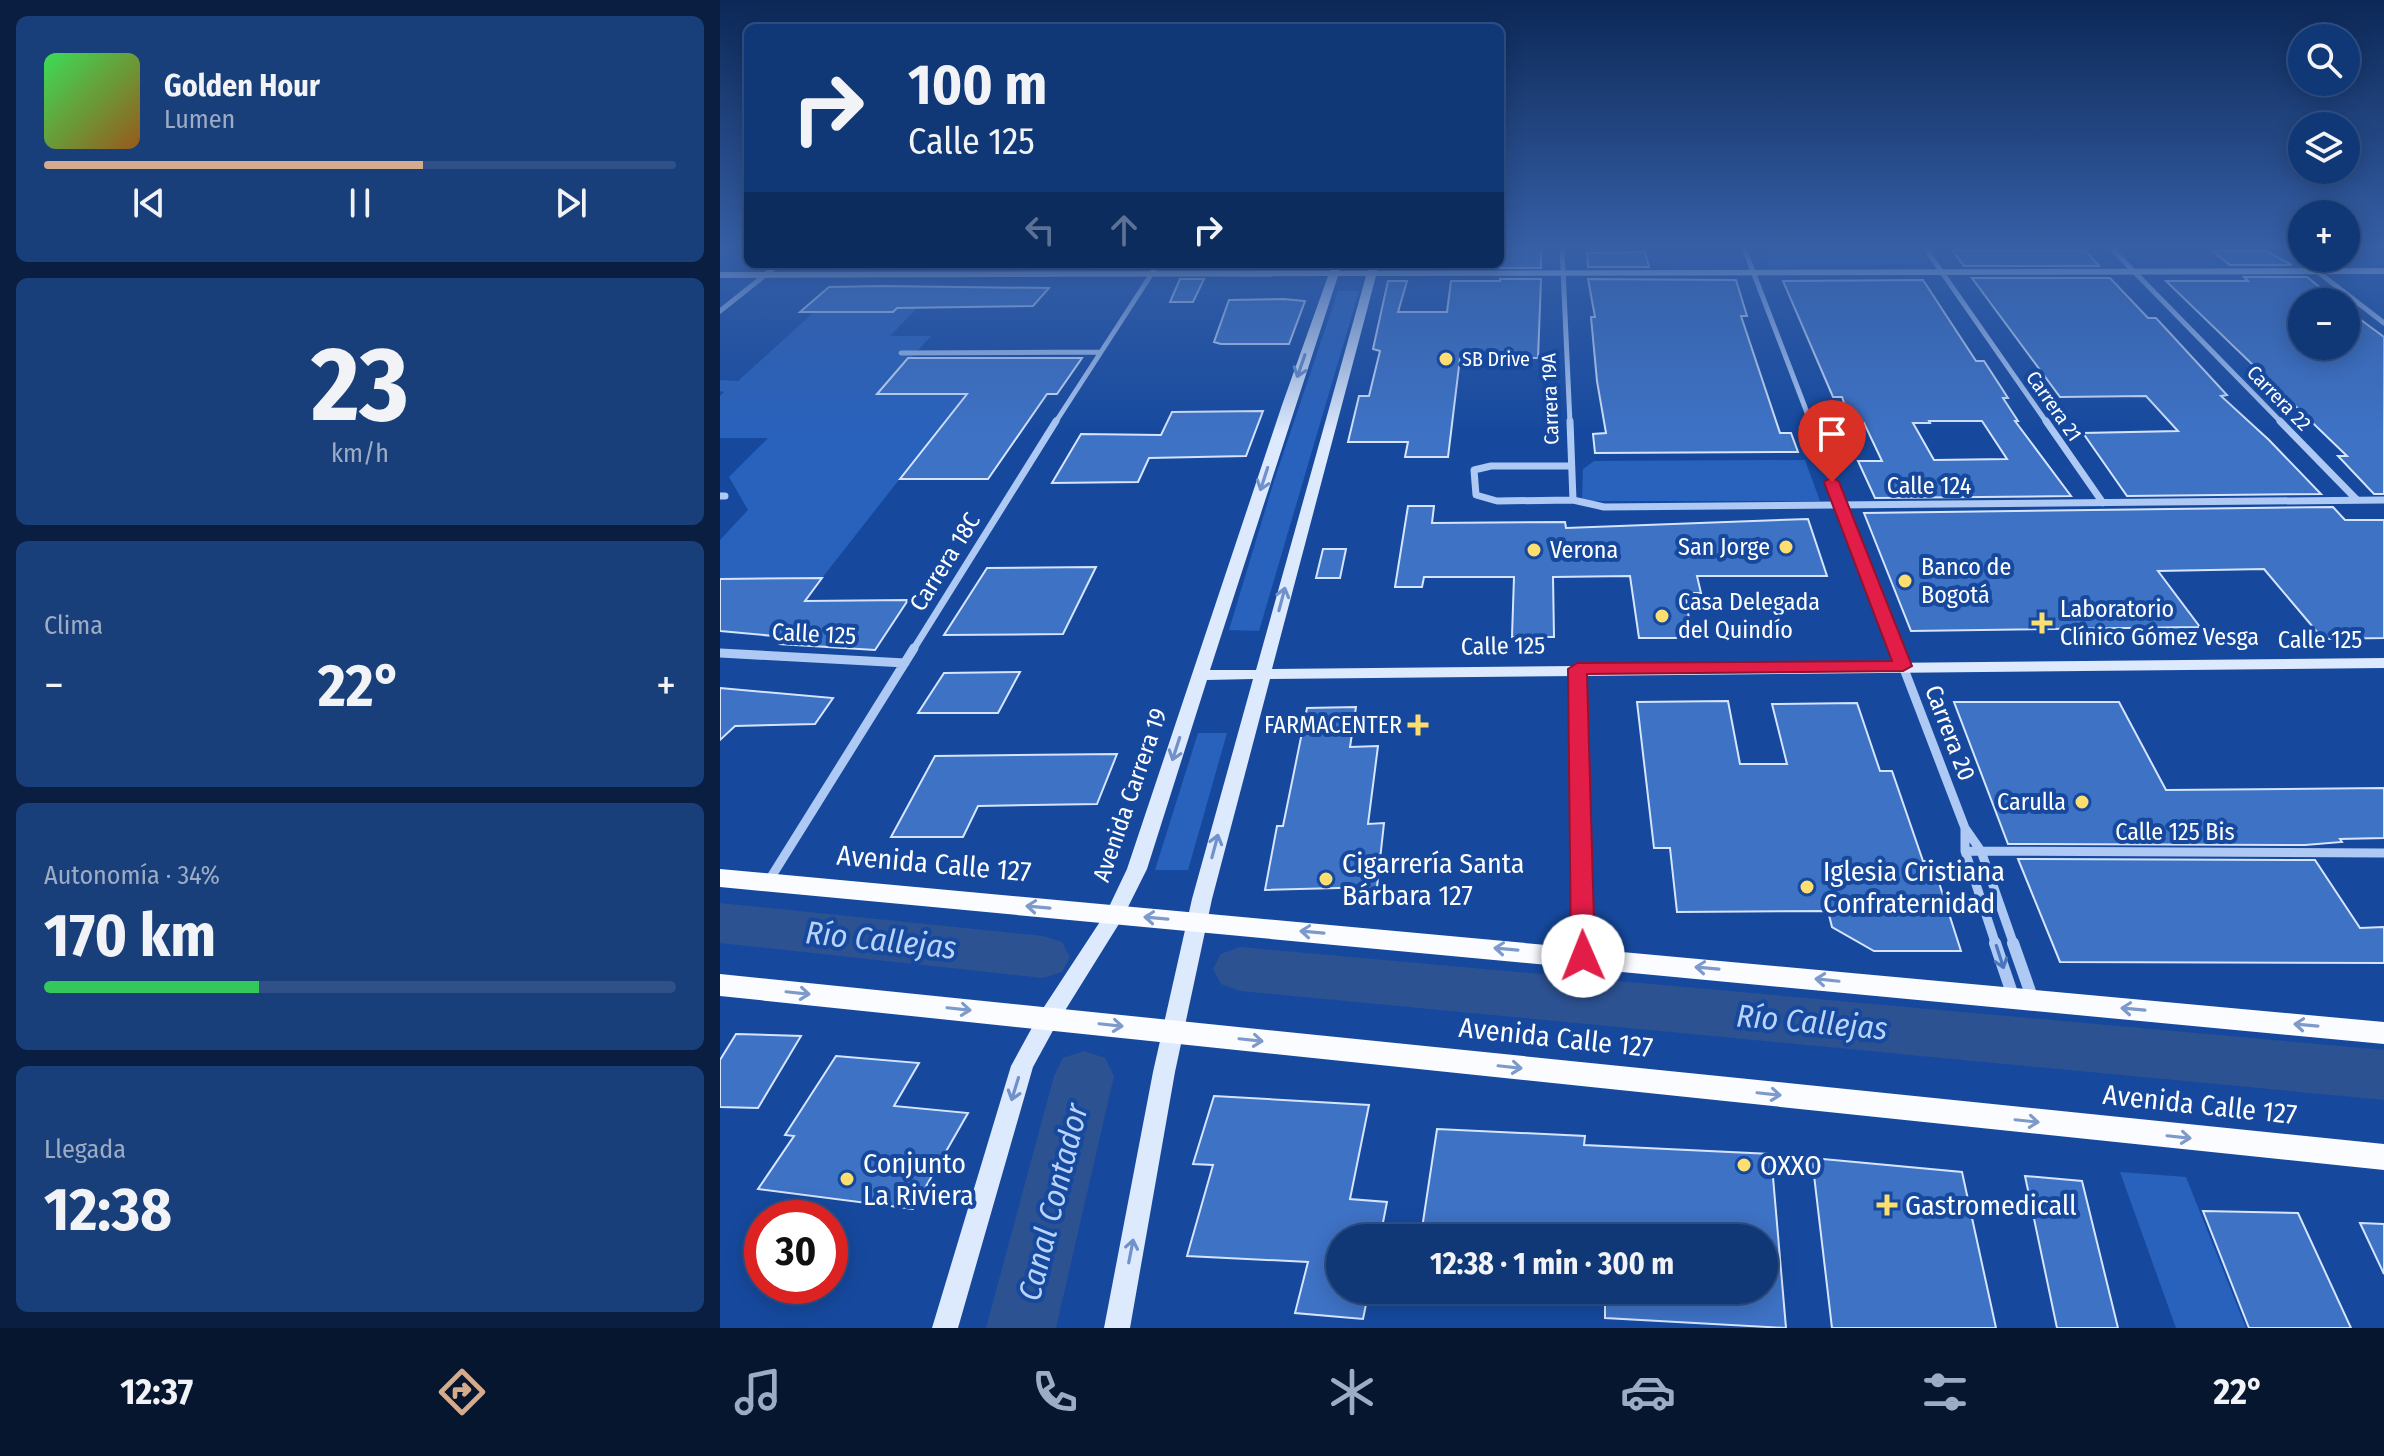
<!DOCTYPE html>
<html lang="es">
<head>
<meta charset="utf-8">
<style>
	:root { --surface:#103776; --page:#193f7b; --text:#f1f3f6; --muted:#9cacc5; --line:#305188; --accent:#d6ab8b }
	body { margin:0; font-family:"Fira Sans Condensed",sans-serif; background:var(--page); color:var(--text); height:100vh; display:flex; flex-direction:column; font-size:30px; white-space:nowrap }
	* { box-sizing:border-box; margin:0 }
	p { font-size:26px; color:var(--muted) }
	.icon { flex:none; width:44px; height:44px; fill:none; stroke:currentColor; stroke-width:2; stroke-linecap:round; stroke-linejoin:round }
	.map { position:relative; flex:1; overflow:hidden }
	.drawer { display:flex; flex-direction:column; gap:16px; padding:16px; background:#091e41; width:720px }
	.drawer>* { flex:none }
	.hud { position:absolute; left:24px; top:24px; width:760px; height:244px; border-radius:12px; box-shadow:0 4px 20px #0003,0 0 0 2px var(--line); background:#103776; color:var(--text); overflow:hidden }
	.buttons { position:absolute; left:1568px; top:24px; display:grid; gap:16px }
	.buttons a { display:grid; place-items:center; width:72px; height:72px; border-radius:50%; background:var(--surface); box-shadow:0 4px 20px #0003,0 0 0 2px var(--line); font-size:40px }
	.speed { position:absolute; left:24px; top:1200px; display:flex; gap:16px; font-size:40px; font-weight:700; text-align:center }
	.speed>* { display:grid; place-content:center; width:104px; height:104px; border-radius:50%; background:var(--surface); box-shadow:0 4px 20px #0003,0 0 0 2px var(--line); line-height:1 }
	.speed .limit { border:12px solid #d22; background:#fff; color:#111 }
	.pin { position:absolute; display:grid; place-items:center; width:68px; height:68px; color:#fff; margin:-82px -34px; border-radius:50% 50% 50% 0; rotate:-45deg; box-shadow:0 0 8px #0007 }
	.pin .icon { rotate:45deg }
	.me { position:absolute; width:88px; margin:-44px; rotate:359deg; stroke-linejoin:round; filter:drop-shadow(0 0 6px #0008) }
	.turn { display:flex; align-items:center; gap:28px; height:168px; padding:0 32px; font-size:36px }
	.turn .icon { width:104px; height:104px; stroke-width:2.5 }
	.turn b { display:block; font-size:56px; line-height:68px }
	.lanes { display:flex; align-items:center; height:76px; padding:0 32px; background:#0003; justify-content:center; gap:40px; direction:ltr }
	.lanes .off { opacity:.35 }
	.big { font-size:60px; font-weight:700; line-height:1.1 }
	.drawer .widget { flex:1; display:flex; flex-direction:column; justify-content:center; gap:12px; min-width:0; padding:0 28px; border-radius:12px; background:var(--page) }
	.drawer .dial { align-items:center; gap:0 }
	.dial b { font-size:104px; line-height:1 }
	.song { display:flex; align-items:center; gap:24px }
	.cover { width:96px; height:96px; border-radius:12px; background:linear-gradient(135deg,hsl(130 70% 55%),hsl(30 70% 35%)) }
	.played { height:8px; border-radius:4px; background:linear-gradient(90deg,var(--accent) 60%,var(--line) 60%) }
	.keys { display:flex; justify-content:space-around; direction:ltr }
	.heat { display:flex; justify-content:space-between; align-items:center; font-size:44px; direction:ltr }
	.charge { height:12px; border-radius:6px; background:linear-gradient(90deg,#34c759 34%,var(--line) 0) }
	.trip { position:absolute; left:606px; top:1224px; width:452px; height:80px; border-radius:40px; background:var(--surface); box-shadow:0 4px 20px #0003,0 0 0 2px var(--line); font-weight:700; line-height:80px; text-align:center }
	.tabs { display:flex; height:128px; justify-content:space-around; align-items:center; background:#06162f; color:var(--muted) }
	.tabs .icon { width:56px; height:56px }
	.tabs .selected { color:var(--accent) }
	.tabs b { font-size:36px; color:var(--text) }
	main { display:flex; flex:1; min-height:0 }
	.map>svg:first-child { display:block }
	.green { fill:#2962bc }
	.lines { fill:none; stroke-linecap:round; stroke-linejoin:round }
	.river { fill:#2d5292; fill-rule:evenodd }
	.building { fill:#3e72c5; stroke:#d6e5fd; stroke-width:2; fill-rule:evenodd }
	.street-far3 { stroke:#aec9f3; stroke-width:5 }
	.street-far2 { stroke:#aec9f3; stroke-width:7 }
	.street-far1 { stroke:#aec9f3; stroke-width:9 }
	.street { stroke:#aec9f3; stroke-width:12 }
	.secondary { fill:#dde9fd; fill-rule:evenodd }
	.primary { fill:#fafcff; fill-rule:evenodd }
	.oneway { stroke:#7091c9 }
	.oneway2 { stroke:#7d9aca }
	.oneway3 { stroke:#4b76bc }
	.route { fill:#e11d48; stroke:#92132f; stroke-width:2 }
	.poi-dot { fill:#ffde70; stroke:#16499e; stroke-width:3 }
	.labels { text-anchor:middle; stroke-width:8; stroke-linejoin:round; paint-order:stroke }
	.far-poi-label { font-size:20px; fill:#fff; stroke:#16499e; text-anchor:start }
	.far-street-label { font-size:20px; fill:#fff; stroke:#16499e }
	.street-label { font-size:24px; fill:#fff; stroke:#16499e }
	.poi-label { font-size:24px; fill:#fff; stroke:#16499e; text-anchor:start }
	.near-street-label { font-size:28px; fill:#fff; stroke:#16499e }
	.near-poi-label { font-size:28px; fill:#fff; stroke:#16499e; text-anchor:start }
	.near-water-label { font-size:32px; font-style:italic; fill:#bad4f9; stroke:#16499e }
</style>
</head>
<body>
<main>
<section class="drawer">
<div class="widget">
<div class="song"><i class="cover"></i><div><b>Golden Hour</b><p>Lumen</p></div></div>
<div class="played"></div>
<div class="keys"><svg class="icon" aria-label="previous" viewBox="0 0 24 24"><path d="M18 5L8 12l10 7zM5 5v14"/></svg><svg class="icon" aria-label="pause" viewBox="0 0 24 24"><path d="M8 5v14M16 5v14"/></svg><svg class="icon" aria-label="next" viewBox="0 0 24 24"><path d="M6 5l10 7-10 7zM19 5v14"/></svg></div>
</div>
<div class="widget dial"><b>23</b><p>km/h</p></div>
<div class="widget"><p>Clima</p>
<div class="heat"><a>−</a><b class="big">22°</b><a>+</a></div>
</div>
<div class="widget"><p>Autonomía · 34%</p><b class="big">170 km</b><div class="charge"></div></div>
<div class="widget"><p>Llegada</p><b class="big">12:38</b></div>
</section>
<div class="map">
<svg width="1664" height="1328" viewBox="0 0 1664 1328">
	<rect width="100%" height="100%" fill="#16499e"/>
	<path class="green" d="M 1042,248 L 1200,248 L 1209,264 L 1049,266 Z
		M 618,291 L 639,291 L 539,631 L 509,630 L 554,481 Z
		M 209,296 L 170,336 L 211,336 L 158,394 L 326,394 L 314,413 L 232,412 L 102,578 L 0,579 L 0,540 L 28,510 L 9,477 L 48,438 L 0,438 L 0,396 L 4,392 L 0,391 L 0,380 L 18,381 L 94,312 L 173,312 L 187,299 Z
		M 1085,460 L 1100,501 L 862,501 L 863,469 L 874,461 Z
		M 478,733 L 507,733 L 468,870 L 435,870 Z
		M 1400,1172 L 1466,1177 L 1526,1328 L 1456,1328 Z"/>
	<g class="lines">
		<path class="river" d="M 0,903 L 323,936 L 342,942 L 350,957 L 342,972 L 323,978 L 0,943 Z
			M 520,947 L 1664,1050 L 1664,1100 L 520,991 L 501,984 L 493,969 L 501,954 Z
			M 364,1051 L 385,1058 L 394,1076 L 336,1328 L 266,1328 L 334,1076 L 343,1058 Z"/>
	</g>
	<path class="building" d="M 780,248 L 821,248 L 821,268 L 780,268 Z
		M 1232,250 L 1365,250 L 1379,266 L 1244,266 Z
		M 1492,251 L 1546,251 L 1572,265 L 1510,265 Z
		M 925,252 L 929,267 L 868,267 L 867,253 Z
		M 1524,277 L 1587,277 L 1618,302 L 1582,302 L 1582,346 L 1626,346 L 1626,309 L 1664,337 L 1664,494 L 1654,494 L 1618,456 L 1627,456 L 1446,281 L 1528,281 Z
		M 1252,278 L 1390,278 L 1428,318 L 1436,318 L 1507,395 L 1501,396 L 1549,440 L 1601,494 L 1407,496 L 1363,433 L 1458,431 L 1426,396 L 1340,397 Z
		M 460,279 L 484,279 L 473,302 L 450,302 Z
		M 780,279 L 821,279 L 818,358 L 740,358 L 728,457 L 685,457 L 688,442 L 628,442 L 639,396 L 649,396 L 660,351 L 653,349 L 668,281 L 687,281 L 678,312 L 727,312 L 731,281 L 780,281 Z
		M 868,279 L 1016,280 L 1027,316 L 1021,316 L 1060,433 L 1071,433 L 1078,452 L 875,453 L 873,434 L 886,433 L 877,381 L 871,317 L 875,317 Z
		M 1203,280 L 1256,361 L 1264,361 L 1288,398 L 1283,398 L 1298,421 L 1295,421 L 1351,496 L 1155,498 L 1138,461 L 1162,461 L 1144,423 L 1131,423 L 1122,397 L 1113,397 L 1063,281 ZM 1209,421 L 1262,421 L 1287,459 L 1214,460 L 1193,423 L 1210,423 Z
		M 109,287 L 162,286 L 329,288 L 313,306 L 177,308 L 173,312 L 80,312 Z
		M 509,300 L 564,299 L 585,301 L 569,344 L 501,344 L 494,342 Z
		M 188,358 L 362,358 L 337,394 L 327,394 L 268,479 L 180,479 L 247,394 L 157,394 Z
		M 543,411 L 526,456 L 429,458 L 418,482 L 332,483 L 361,434 L 441,435 L 452,412 Z
		M 688,506 L 714,506 L 712,523 L 845,522 L 846,528 L 1088,519 L 1107,576 L 977,576 L 981,593 L 965,593 L 972,638 L 919,638 L 910,576 L 833,577 L 834,637 L 792,637 L 794,577 L 704,577 L 702,587 L 675,587 Z
		M 1613,507 L 1625,520 L 1664,520 L 1664,638 L 1603,639 L 1544,569 L 1438,571 L 1480,627 L 1191,631 L 1144,513 Z
		M 603,549 L 626,549 L 620,578 L 596,578 Z
		M 376,567 L 343,634 L 224,635 L 267,568 Z
		M 102,578 L 85,601 L 188,600 L 155,650 L 60,644 L 65,637 L 0,631 L 0,579 Z
		M 300,672 L 278,713 L 198,713 L 224,673 Z
		M 0,688 L 113,698 L 95,724 L 15,726 L 0,740 Z
		M 1008,701 L 1020,764 L 1067,764 L 1052,704 L 1137,703 L 1160,771 L 1172,771 L 1203,861 L 1212,861 L 1241,951 L 1154,951 L 1112,927 L 1108,911 L 957,912 L 950,848 L 934,848 L 917,702 Z
		M 1234,702 L 1399,702 L 1446,790 L 1664,788 L 1664,838 L 1620,839 L 1622,842 L 1585,845 L 1288,844 Z
		M 636,707 L 630,747 L 658,746 L 648,824 L 664,823 L 657,887 L 545,890 L 557,826 L 563,826 L 587,708 Z
		M 397,754 L 377,804 L 258,806 L 243,837 L 171,837 L 215,756 Z
		M 1298,859 L 1595,860 L 1640,928 L 1664,927 L 1664,963 L 1340,962 Z
		M 16,1034 L 81,1036 L 38,1108 L 0,1107 L 0,1060 Z
		M 116,1056 L 199,1063 L 174,1106 L 248,1113 L 193,1209 L 38,1189 L 74,1136 L 65,1135 Z
		M 494,1096 L 649,1105 L 630,1199 L 667,1202 L 660,1238 L 620,1238 L 620,1290 L 649,1290 L 643,1319 L 575,1313 L 588,1262 L 467,1256 L 493,1165 L 473,1164 Z
		M 717,1129 L 865,1136 L 864,1145 L 1051,1154 L 1066,1328 L 885,1318 L 885,1290 L 1044,1290 L 1044,1238 L 761,1238 L 701,1235 Z
		M 1092,1158 L 1242,1172 L 1276,1328 L 1112,1328 Z
		M 1305,1176 L 1362,1181 L 1398,1328 L 1337,1328 Z
		M 1483,1211 L 1578,1213 L 1631,1328 L 1529,1328 Z
		M 1640,1223 L 1664,1224 L 1664,1274 Z"/>
	<g class="lines">
		<path class="street-far3" d="M 842,248 L 850,423
			M 1024,248 L 1091,423
			M 1205,248 L 1327,423
			M 1391,248 L 1562,423
			M 1567,248 L 1664,323
			M 0,311 L 59,264
			M 181,353 L 380,352
			M 335,423 L 438,264"/>
		<path class="street-far2" d="M 850,421 L 853,500
			M 1090,421 L 1177,650
			M 1326,421 L 1383,503
			M 1560,421 L 1637,500
			M 851,466 L 771,466 L 754,470 L 756,495 L 777,501 L 853,500 L 884,507 L 1664,500
			M 0,496 L 5,496
			M 193,650 L 336,421"/>
		<path class="street-far1" d="M 1176,648 L 1245,828 L 1261,851 L 1294,945
			M 0,653 L 185,663
			M 857,669 L 863,945
			M 1245,829 L 1245,851 L 1276,945
			M 1245,851 L 1664,853
			M 48,882 L 194,648"/>
		<path class="street" d="M 863,943 L 863,956
			M 1275,943 L 1293,996
			M 1293,943 L 1312,997"/>
		<path class="secondary" d="M 612,264 L 622,264 L 620,271 L 648,271 L 650,264 L 658,264 L 657,271 L 1664,268 L 1664,274 L 656,276 L 552,669 L 1664,658 L 1664,668 L 550,679 L 492,899 L 455,1072 L 410,1328 L 384,1328 L 433,1072 L 472,899 L 533,679 L 487,680 L 427,869 L 402,919 L 336,1025 L 313,1067 L 238,1328 L 212,1328 L 291,1066 L 320,1013 L 387,911 L 407,869 L 562,405 L 608,276 L 0,278 L 0,272 L 610,271 ZM 618,276 L 646,276 L 536,670 L 490,670 Z"/>
		<path class="primary" d="M 0,869 L 1664,1022 L 1664,1044 L 0,887 Z
			M 0,974 L 1664,1144 L 1664,1170 L 0,996 Z"/>
	</g>
	<defs><path id="oneway-shaft" d="M-6 0H5M1.5-3L5.5 0L1.5 3" fill="none" stroke-width="1.6" stroke-linecap="round" stroke-linejoin="round" transform="scale(2)"/></defs>
	<g class="oneway">
		<use href="#oneway-shaft" transform="translate(581 366) rotate(109)"/>
		<use href="#oneway-shaft" transform="translate(544 479) rotate(108)"/>
		<use href="#oneway-shaft" transform="translate(562 599) rotate(-75)"/>
		<use href="#oneway-shaft" transform="translate(456 749) rotate(108)"/>
		<use href="#oneway-shaft" transform="translate(495 846) rotate(-75)"/>
		<use href="#oneway-shaft" transform="translate(295 1089) rotate(107)"/>
		<use href="#oneway-shaft" transform="translate(411 1251) rotate(-79)"/>
	</g>
	<g class="oneway2">
		<use href="#oneway-shaft" transform="translate(318 907) rotate(-175)"/>
		<use href="#oneway-shaft" transform="translate(436 918) rotate(-175)"/>
		<use href="#oneway-shaft" transform="translate(592 932) rotate(-175)"/>
		<use href="#oneway-shaft" transform="translate(786 949) rotate(-175)"/>
		<use href="#oneway-shaft" transform="translate(987 968) rotate(-175)"/>
		<use href="#oneway-shaft" transform="translate(1107 980) rotate(-174)"/>
		<use href="#oneway-shaft" transform="translate(78 993) rotate(6)"/>
		<use href="#oneway-shaft" transform="translate(239 1009) rotate(6)"/>
		<use href="#oneway-shaft" transform="translate(1413 1009) rotate(-175)"/>
		<use href="#oneway-shaft" transform="translate(391 1025) rotate(6)"/>
		<use href="#oneway-shaft" transform="translate(1586 1025) rotate(-175)"/>
		<use href="#oneway-shaft" transform="translate(531 1040) rotate(6)"/>
		<use href="#oneway-shaft" transform="translate(790 1067) rotate(6)"/>
		<use href="#oneway-shaft" transform="translate(1049 1094) rotate(6)"/>
		<use href="#oneway-shaft" transform="translate(1307 1121) rotate(6)"/>
		<use href="#oneway-shaft" transform="translate(1459 1137) rotate(6)"/>
	</g>
	<use class="oneway3" href="#oneway-shaft" transform="translate(1280 957) rotate(72)"/>
	<linearGradient id="sky" x2="0" y2="1"><stop stop-color="#0c2857"/><stop offset="0.57" stop-color="#365fa6"/><stop offset="1" stop-color="#365fa6" stop-opacity="0"/></linearGradient>
	<rect width="1664" height="434" fill="url(#sky)"/>
	<path class="route" d="M 1112,477 L 1119,482 L 1192,666 L 1183,671 L 867,674 L 875,956 L 872,963 L 863,966 L 855,963 L 851,956 L 848,669 L 857,663 L 1172,661 L 1104,482 Z"/>
	<g class="poi-dot">
		<circle cx="726" cy="359" r="8"/>
		<circle cx="1066" cy="547" r="8"/>
		<circle cx="814" cy="550" r="8"/>
		<circle cx="1185" cy="581" r="8"/>
		<circle cx="942" cy="616" r="8"/>
		<path d="M1318 611h8v8h8v8h-8v8h-8v-8h-8v-8h8z"/>
		<path d="M694 713h8v8h8v8h-8v8h-8v-8h-8v-8h8z"/>
		<circle cx="1362" cy="802" r="8"/>
		<circle cx="606" cy="879" r="8"/>
		<circle cx="1087" cy="887" r="8"/>
		<circle cx="1024" cy="1165" r="8"/>
		<circle cx="127" cy="1179" r="8"/>
		<path d="M1163 1193h8v8h8v8h-8v8h-8v-8h-8v-8h8z"/>
	</g>
	<g class="labels">
		<g class="far-poi-label">
			<text x="742" y="366">SB Drive</text>
		</g>
		<g class="far-street-label">
			<text transform="translate(1559 398) rotate(46)" y="7">Carrera 22</text>
			<text transform="translate(830 399) rotate(-92)" y="7">Carrera 19A</text>
			<text transform="translate(1334 406) rotate(55)" y="7">Carrera 21</text>
		</g>
		<g class="street-label">
			<text x="1209" y="494">Calle 124</text>
			<text transform="translate(225 562) rotate(-58)" y="8">Carrera 18C</text>
			<text transform="translate(94 634) rotate(3)" y="8">Calle 125</text>
			<text x="1600" y="648">Calle 125</text>
			<text transform="translate(783 646) rotate(-1)" y="8">Calle 125</text>
			<text transform="translate(1230 733) rotate(69)" y="8">Carrera 20</text>
			<text transform="translate(410 795) rotate(-71)" y="8">Avenida Carrera 19</text>
			<text x="1455" y="840">Calle 125 Bis</text>
		</g>
		<g class="poi-label">
			<text x="1050" y="555" text-anchor="end">San Jorge</text>
			<text x="830" y="558">Verona</text>
			<text x="1201" y="575">Banco de<tspan x="1201" dy="28">Bogotá</tspan></text>
			<text x="958" y="610">Casa Delegada<tspan x="958" dy="28">del Quindío</tspan></text>
			<text x="1340" y="617">Laboratorio<tspan x="1340" dy="28">Clínico Gómez Vesga</tspan></text>
			<text x="682" y="733" text-anchor="end">FARMACENTER</text>
			<text x="1346" y="810" text-anchor="end">Carulla</text>
		</g>
		<g class="near-street-label">
			<text transform="translate(214 863) rotate(5)" y="10">Avenida Calle 127</text>
			<text transform="translate(836 1037) rotate(6)" y="10">Avenida Calle 127</text>
			<text transform="translate(1480 1104) rotate(6)" y="10">Avenida Calle 127</text>
		</g>
		<g class="near-poi-label">
			<text x="622" y="873">Cigarrería Santa<tspan x="622" dy="32">Bárbara 127</tspan></text>
			<text x="1103" y="881">Iglesia Cristiana<tspan x="1103" dy="32">Confraternidad</tspan></text>
			<text x="143" y="1173">Conjunto<tspan x="143" dy="32">La Riviera</tspan></text>
			<text x="1040" y="1175">OXXO</text>
			<text x="1185" y="1215">Gastromedicall</text>
		</g>
		<g class="near-water-label">
			<text transform="translate(161 940) rotate(6)" y="11">Río Callejas</text>
			<text transform="translate(1092 1022) rotate(5)" y="11">Río Callejas</text>
			<text transform="translate(333 1202) rotate(-76)" y="11">Canal Contador</text>
		</g>
	</g>
</svg>
<div class="buttons">
<a><svg class="icon" aria-label="search" viewBox="0 0 24 24"><circle cx="10" cy="10" r="6"/><path d="M15 15l6 6"/></svg></a>
<a><svg class="icon" aria-label="layers" viewBox="0 0 24 24"><path d="M12 4l9 5-9 5-9-5zM3 14l9 5 9-5"/></svg></a>
<a>+</a>
<a>−</a>
</div>
<div class="speed"><div class="limit">30</div></div>
<div class="pin" style="left:1112px;top:482px;background:#d93025"><svg class="icon" aria-label="arrive" viewBox="0 0 24 24"><path d="M6 21V4h12l-3 4 3 4H6"/></svg></div>
<svg class="me" style="left:863px;top:956px" viewBox="-20 -20 40 40"><circle r="19" fill="#fff"/><path d="M0-13L10 11 0 6-10 11z" fill="#e11d48"/></svg>
<div class="trip">12:38 · 1 min · 300 m</div>
<div class="hud">
<div class="turn"><svg class="icon" aria-label="right" viewBox="0 0 24 24"><path d="M7 20v-9h11M14 6l5 5-5 5"/></svg><div><b>100 m</b>Calle 125</div></div>
<div class="lanes"><svg class="icon off" aria-label="left" viewBox="0 0 24 24"><path d="M17 20v-9H6M10 6l-5 5 5 5"/></svg><svg class="icon off" aria-label="ahead" viewBox="0 0 24 24"><path d="M12 20V5M6 11l6-6 6 6"/></svg><svg class="icon" aria-label="right" viewBox="0 0 24 24"><path d="M7 20v-9h11M14 6l5 5-5 5"/></svg></div>
</div>
</div>
</main>
<nav class="tabs">
<b>12:37</b>
<svg class="icon selected" aria-label="directions" viewBox="0 0 24 24"><path d="M12 3l9 9-9 9-9-9zM9 14v-3h6M13 9l2 2-2 2"/></svg>
<svg class="icon" aria-label="music" viewBox="0 0 24 24"><path d="M9 18V5l10-2v13"/><circle cx="6" cy="18" r="3"/><circle cx="16" cy="16" r="3"/></svg>
<svg class="icon" aria-label="phone" viewBox="0 0 24 24"><path d="M5 4h4l2 5-3 2q2 4 5 5l2-3 5 2v4C11 20 4 13 5 4z"/></svg>
<svg class="icon" aria-label="climate" viewBox="0 0 24 24"><path d="M12 3v18M4 7l16 10M4 17L20 7"/></svg>
<svg class="icon" aria-label="car" viewBox="0 0 24 24"><path d="M5 17H2v-5l4-1 3-4h7l3 4 3 1v5h-3M9 17h6M6 11h13"/><circle cx="7" cy="17" r="2"/><circle cx="17" cy="17" r="2"/></svg>
<svg class="icon" aria-label="filters" viewBox="0 0 24 24"><path d="M4 7h16M4 17h16"/><circle cx="9" cy="7" r="2"/><circle cx="15" cy="17" r="2"/></svg>
<b>22°</b>
</nav>
</body>
</html>
